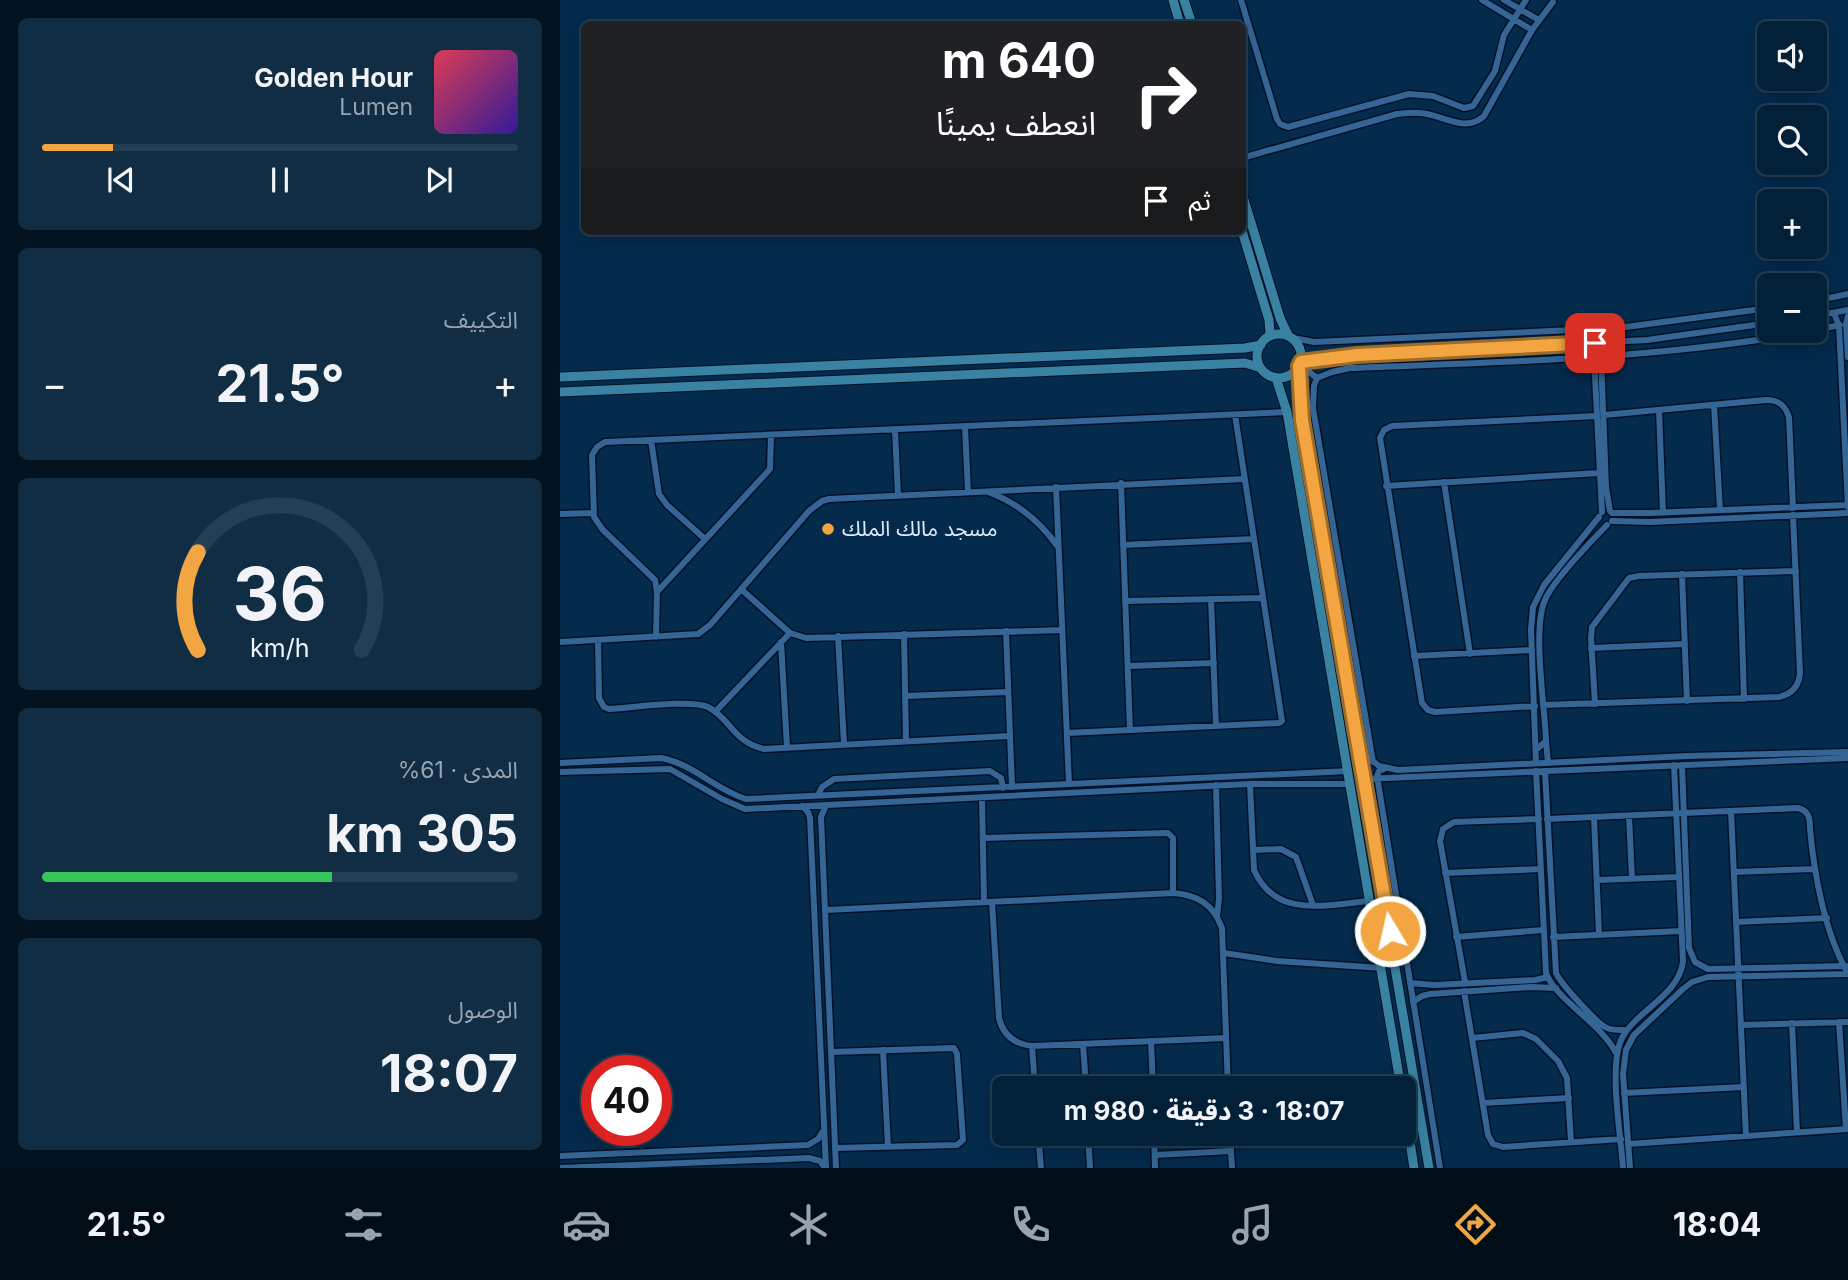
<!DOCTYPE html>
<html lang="ar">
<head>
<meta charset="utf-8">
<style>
	:root { --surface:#032039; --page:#112d44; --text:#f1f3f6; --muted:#97a3ae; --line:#243e53; --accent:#f2a541 }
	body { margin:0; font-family:Inter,"Noto Sans Arabic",sans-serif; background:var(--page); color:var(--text); direction:rtl; height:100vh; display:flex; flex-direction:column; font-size:26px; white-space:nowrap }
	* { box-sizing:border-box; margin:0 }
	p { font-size:23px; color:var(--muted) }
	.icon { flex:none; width:38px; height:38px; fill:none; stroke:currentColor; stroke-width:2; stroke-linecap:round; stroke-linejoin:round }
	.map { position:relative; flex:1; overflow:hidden; direction:ltr }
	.panel { display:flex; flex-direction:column; gap:18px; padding:18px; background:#02121f; width:560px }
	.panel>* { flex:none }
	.banner { position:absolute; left:21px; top:21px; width:665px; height:214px; border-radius:10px; box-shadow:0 4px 18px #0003,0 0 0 2px var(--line); direction:rtl; background:#202124; color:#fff; overflow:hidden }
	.fabs { position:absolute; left:1197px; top:21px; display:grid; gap:14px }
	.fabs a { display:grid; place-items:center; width:70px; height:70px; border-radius:10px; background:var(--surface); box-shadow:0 4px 18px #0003,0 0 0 2px var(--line); font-size:35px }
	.speed { position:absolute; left:21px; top:1055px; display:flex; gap:14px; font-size:35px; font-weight:700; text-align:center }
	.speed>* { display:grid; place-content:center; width:91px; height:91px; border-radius:50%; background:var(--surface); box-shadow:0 4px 18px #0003,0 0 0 2px var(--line); line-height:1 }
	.speed .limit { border:10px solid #d22; background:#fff; color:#111 }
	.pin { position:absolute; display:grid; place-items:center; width:60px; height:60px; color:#fff; margin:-30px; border-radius:14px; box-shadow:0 4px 10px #0006 }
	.me { position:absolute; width:77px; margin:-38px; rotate:351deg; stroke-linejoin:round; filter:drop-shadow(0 0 5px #0008) }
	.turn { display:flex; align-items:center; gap:24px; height:147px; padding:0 35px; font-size:32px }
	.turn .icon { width:91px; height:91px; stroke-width:2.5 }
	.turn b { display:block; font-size:49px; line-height:60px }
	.then { display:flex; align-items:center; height:66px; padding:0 35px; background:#0003; gap:14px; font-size:26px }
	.big { font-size:52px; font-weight:700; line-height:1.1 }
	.panel .widget { flex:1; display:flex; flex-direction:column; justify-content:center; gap:10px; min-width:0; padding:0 24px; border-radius:10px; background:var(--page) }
	.panel .dial { align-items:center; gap:0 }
	.dial svg { height:182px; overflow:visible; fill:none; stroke:var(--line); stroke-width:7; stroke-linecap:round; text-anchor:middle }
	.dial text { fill:var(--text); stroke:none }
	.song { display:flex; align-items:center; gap:21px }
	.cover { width:84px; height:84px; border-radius:10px; background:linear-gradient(135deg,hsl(350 70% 55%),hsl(250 70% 35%)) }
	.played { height:7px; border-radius:4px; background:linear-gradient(90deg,var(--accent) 15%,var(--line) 15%) }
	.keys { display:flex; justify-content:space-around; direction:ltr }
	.heat { display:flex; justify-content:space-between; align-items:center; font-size:38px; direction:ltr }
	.charge { height:10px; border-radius:5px; background:linear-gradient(90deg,#34c759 61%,var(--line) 0) }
	.trip { position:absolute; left:432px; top:1076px; width:424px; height:70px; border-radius:10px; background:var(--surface); box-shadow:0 4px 18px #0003,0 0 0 2px var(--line); font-weight:700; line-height:70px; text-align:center; direction:rtl }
	.tab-bar { display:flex; height:112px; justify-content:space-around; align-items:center; background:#010d17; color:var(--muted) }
	.tab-bar .icon { width:49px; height:49px }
	.tab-bar .selected { color:var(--accent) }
	.tab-bar b { font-size:32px; color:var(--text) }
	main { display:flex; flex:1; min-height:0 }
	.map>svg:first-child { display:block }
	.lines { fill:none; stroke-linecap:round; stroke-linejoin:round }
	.street-casing { stroke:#001229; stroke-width:9 }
	.secondary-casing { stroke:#001229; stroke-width:11 }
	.street { stroke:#356594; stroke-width:6 }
	.secondary { stroke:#3a82a1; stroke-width:9 }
	.route-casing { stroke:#9d6b2a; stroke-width:18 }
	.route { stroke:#f2a541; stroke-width:12 }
	.poi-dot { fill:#f2a541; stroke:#042a4c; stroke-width:2.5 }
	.labels { text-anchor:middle; stroke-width:7; stroke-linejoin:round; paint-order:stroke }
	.poi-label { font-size:21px; fill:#dcecfc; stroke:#042a4c; text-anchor:start }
</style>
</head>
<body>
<main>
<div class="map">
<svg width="1288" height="1168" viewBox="0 0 1288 1168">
	<rect width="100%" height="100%" fill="#042a4c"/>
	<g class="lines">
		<g class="street-casing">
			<path id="street" d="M 681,0 L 717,119 L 720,124 L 728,127 L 849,94 L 873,96 L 904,108 L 913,106 L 935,71 L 944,35 L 966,0
				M 922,0 L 972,30
				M 944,0 L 979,20
				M 682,158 L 837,114 C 845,113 853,112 860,113 C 882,114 905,134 924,116 L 972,30 L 993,2
				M 1255,301 L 1288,294
				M 1274,313 L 1279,326 L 1288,507
				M 1255,316 L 1288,310
				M 1288,316 L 1286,324 L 1288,357
				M 1255,330 L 1280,325
				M 733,338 L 754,342 L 1058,328 L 1209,308
				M 1041,356 L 1046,487 L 1050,511
				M 1034,357 L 1042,512
				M 741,362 L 797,355 L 1087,340 L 1209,323
				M 740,365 L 757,378
				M 1154,405 L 1160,510
				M 1099,410 L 1103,513
				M 1044,415 L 1205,400 C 1218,399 1225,405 1229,417 L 1233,508
				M 405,427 L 408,492
				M 335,430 L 338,495
				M 91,440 L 99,494 L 107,505 L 145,539
				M 884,482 L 910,654
				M 561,483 L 570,730
				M 826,486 L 1039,473
				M 496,487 L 509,784
				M 428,492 C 458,503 480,521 498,547
				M 1052,513 L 1090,513 L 1288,505
				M 0,514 L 33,513
				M 1052,521 L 1090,522 L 1288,513
				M 563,545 L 694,539
				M 1180,572 L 1184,699
				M 1122,574 L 1127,701
				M 181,589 L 230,633 L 246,638 L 502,630
				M 97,592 L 210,469 L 211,435
				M 651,599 L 656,726
				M 565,601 L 703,598
				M 446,631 L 452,787
				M 344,634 L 346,741
				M 278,636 L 284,744
				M 96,637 L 97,592 L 95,580 L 43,530 L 34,517 L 32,455 L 37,447 L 45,442 L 727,412
				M 38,640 L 39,698 L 44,707 L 49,709 C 70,708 131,699 148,707 C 171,719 173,742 204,749 L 449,736
				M 0,642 L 138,634 L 150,625 L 249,511 L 262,501 L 269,499 L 684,479
				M 221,642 L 227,747
				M 1031,648 L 1125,644
				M 854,656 L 972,650
				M 568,666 L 654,663
				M 345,696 L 448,692
				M 1035,704 L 1031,638 L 1032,627 L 1069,578 L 1079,576 L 1236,571
				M 983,705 L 1219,697 C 1232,694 1239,686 1240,673 L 1233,515
				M 975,706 L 875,712 L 868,710 L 862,703 L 820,438 L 824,430 L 832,426 L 1037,416
				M 155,712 L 230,633
				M 507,733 L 719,723 L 722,721 L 675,415
				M 986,741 L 988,763
				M 798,749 L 819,766 L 838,770 L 1127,756 L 1288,752
				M 977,749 L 986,741 C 985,707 972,629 985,600 C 993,581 1031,541 1047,525
				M 813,762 L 753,408 L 754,386 L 757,378 L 772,372 L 790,368 C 945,362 1100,359 1253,331
				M 0,763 L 101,758 C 136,765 152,788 186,799 L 789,771
				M 976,763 L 971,630 L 973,607 L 984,585 L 1039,517
				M 1122,765 L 1129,948 L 1135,962 L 1148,969 L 1286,966
				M 824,769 L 819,771 L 817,776 L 880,1168
				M 976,771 L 986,973 C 996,1000 1041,1023 1056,1053
				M 985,771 L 996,973 C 1001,984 1035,1021 1045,1027 C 1052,1031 1060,1030 1067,1030
				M 0,772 L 110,769 L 162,799 L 185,809 L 690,784 L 791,784
				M 804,779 L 1288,758
				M 690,784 L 694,870 C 716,920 767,904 811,901
				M 656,785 L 659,899 L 657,916
				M 258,795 L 262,787 L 274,779 L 430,771 L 441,778 L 443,788
				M 422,797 L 424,902
				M 266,805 L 261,817 L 276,1168
				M 242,806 L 248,812 L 250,818 L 266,1168
				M 1171,811 L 1186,1136
				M 1069,816 L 1072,878
				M 1034,817 L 1039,935
				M 987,819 L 1238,808 C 1249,811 1250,818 1250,829 C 1254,873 1265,935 1288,973
				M 423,838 L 608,833 L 613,838 L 613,893
				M 693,850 L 721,849 L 736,857 L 753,905
				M 1174,872 L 1254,869
				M 885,873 L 981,869
				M 1037,880 L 1119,877
				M 432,902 L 439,1018 C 443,1035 454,1044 472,1046 L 666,1038
				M 266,910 L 613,893 C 638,895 653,904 662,928 L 668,1088
				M 1176,922 L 1267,918
				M 896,937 L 983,930
				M 993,937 L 1121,931
				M 664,953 L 717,961 L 822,968
				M 905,982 L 880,841 L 883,829 L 894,822 L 979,819
				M 850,983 L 874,985 L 975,980 L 988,977
				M 904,991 L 928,1135 L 933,1144 L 943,1147 L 1061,1139
				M 853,1002 L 862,996 L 870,994 L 971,987 L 996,988
				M 1279,1022 L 1286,1129
				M 1232,1023 L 1237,1132
				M 1181,1025 L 1288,1022
				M 912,1038 L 963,1033 L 976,1039 L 998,1061 L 1007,1078 L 1011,1142
				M 591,1041 L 593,1088
				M 523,1044 L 526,1088
				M 472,1046 L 475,1088
				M 323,1050 L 328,1147
				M 272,1052 L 394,1048 L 397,1054 L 403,1140 L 397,1145 L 275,1148
				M 1064,1093 L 1184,1087
				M 923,1103 L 1009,1098
				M 478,1134 L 481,1168
				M 528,1134 L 530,1168
				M 594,1134 L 595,1168
				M 670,1134 L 672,1168
				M 1068,1144 L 1288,1129
				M 595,1155 L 671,1151
				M 0,1156 L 248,1145 L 258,1139 L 263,1131
				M 0,1168 L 249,1158 L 260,1161 L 265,1168
				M 1063,1168 C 1061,1136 1048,1065 1062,1038 C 1077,1010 1118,996 1123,962 L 1114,765
				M 1070,1168 L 1063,1074 L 1066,1050 L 1074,1035 L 1123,989 L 1132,982 L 1148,977 L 1288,974"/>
		</g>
		<g class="secondary-casing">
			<path id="secondary" d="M 613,0 L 620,24
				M 624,0 L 632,24
				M 682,193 L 720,318 L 728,335
				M 682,231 L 709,320 L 710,335
				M697 356a22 22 0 1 1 44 0a22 22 0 1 1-44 0Z
				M 739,366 L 742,420 L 869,1168
				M 0,377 L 685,348 L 701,345
				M 716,378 L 727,412 L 841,1088
				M 0,392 L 685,363 L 698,367
				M 844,1102 L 854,1168"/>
		</g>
		<use href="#street" class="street"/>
		<use href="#secondary" class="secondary"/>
	</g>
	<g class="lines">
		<g class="route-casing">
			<path id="route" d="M 830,931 L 742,420 L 739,366 L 741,362 L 797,355 L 1035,343"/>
		</g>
		<use href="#route" class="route"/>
	</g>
	<circle class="poi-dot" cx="268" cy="529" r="7"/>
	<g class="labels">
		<g class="poi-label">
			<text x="282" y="536">مسجد مالك الملك</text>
		</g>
	</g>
</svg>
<div class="fabs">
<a><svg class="icon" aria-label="sound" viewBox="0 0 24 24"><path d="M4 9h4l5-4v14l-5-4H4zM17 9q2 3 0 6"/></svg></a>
<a><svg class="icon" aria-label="search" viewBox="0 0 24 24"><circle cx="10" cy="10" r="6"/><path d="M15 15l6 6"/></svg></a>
<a>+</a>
<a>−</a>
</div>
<div class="speed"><div class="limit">40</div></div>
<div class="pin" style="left:1035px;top:343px;background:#d93025"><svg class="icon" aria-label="arrive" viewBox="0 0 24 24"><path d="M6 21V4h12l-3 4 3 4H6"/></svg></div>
<svg class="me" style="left:830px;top:931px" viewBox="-20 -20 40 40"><circle r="17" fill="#f2a541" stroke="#fff" stroke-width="3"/><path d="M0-11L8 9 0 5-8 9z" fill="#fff"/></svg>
<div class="trip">18:07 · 3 دقيقة · 980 m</div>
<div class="banner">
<div class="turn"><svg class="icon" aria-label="right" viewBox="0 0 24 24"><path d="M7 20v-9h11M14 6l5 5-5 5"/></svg><div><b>640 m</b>انعطف يمينًا</div></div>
<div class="then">ثم<svg class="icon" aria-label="arrive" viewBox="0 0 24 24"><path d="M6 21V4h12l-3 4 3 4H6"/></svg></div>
</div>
</div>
<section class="panel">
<div class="widget">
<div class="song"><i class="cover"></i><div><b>Golden Hour</b><p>Lumen</p></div></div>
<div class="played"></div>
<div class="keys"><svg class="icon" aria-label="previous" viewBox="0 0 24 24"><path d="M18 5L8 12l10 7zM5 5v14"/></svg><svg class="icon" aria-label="pause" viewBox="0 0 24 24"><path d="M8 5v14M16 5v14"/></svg><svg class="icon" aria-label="next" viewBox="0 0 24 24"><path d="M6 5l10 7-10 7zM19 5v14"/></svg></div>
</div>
<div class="widget"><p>التكييف</p>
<div class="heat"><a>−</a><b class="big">21.5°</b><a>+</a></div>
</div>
<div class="widget dial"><svg viewBox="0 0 100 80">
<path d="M14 69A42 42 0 1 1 86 69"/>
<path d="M14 69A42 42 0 0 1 14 26" stroke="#f2a541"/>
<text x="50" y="56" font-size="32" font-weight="700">36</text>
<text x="50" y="72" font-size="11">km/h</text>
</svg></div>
<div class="widget"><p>المدى · 61%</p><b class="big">305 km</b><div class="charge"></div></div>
<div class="widget"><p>الوصول</p><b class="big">18:07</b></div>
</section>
</main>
<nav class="tab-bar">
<b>18:04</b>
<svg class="icon selected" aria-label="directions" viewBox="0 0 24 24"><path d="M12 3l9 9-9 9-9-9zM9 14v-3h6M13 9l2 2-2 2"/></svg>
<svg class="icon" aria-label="music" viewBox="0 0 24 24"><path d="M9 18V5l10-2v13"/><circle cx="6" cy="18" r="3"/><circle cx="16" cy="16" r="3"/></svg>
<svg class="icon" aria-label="phone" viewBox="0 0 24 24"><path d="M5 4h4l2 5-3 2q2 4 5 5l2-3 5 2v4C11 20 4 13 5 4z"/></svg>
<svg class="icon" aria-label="climate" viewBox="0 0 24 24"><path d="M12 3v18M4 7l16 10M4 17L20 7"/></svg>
<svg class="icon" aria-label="car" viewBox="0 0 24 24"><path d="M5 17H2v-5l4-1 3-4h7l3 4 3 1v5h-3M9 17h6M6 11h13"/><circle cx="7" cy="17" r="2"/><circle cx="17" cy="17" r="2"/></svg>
<svg class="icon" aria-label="filters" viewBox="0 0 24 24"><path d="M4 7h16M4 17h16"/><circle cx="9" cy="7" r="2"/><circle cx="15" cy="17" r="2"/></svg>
<b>21.5°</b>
</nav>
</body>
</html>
